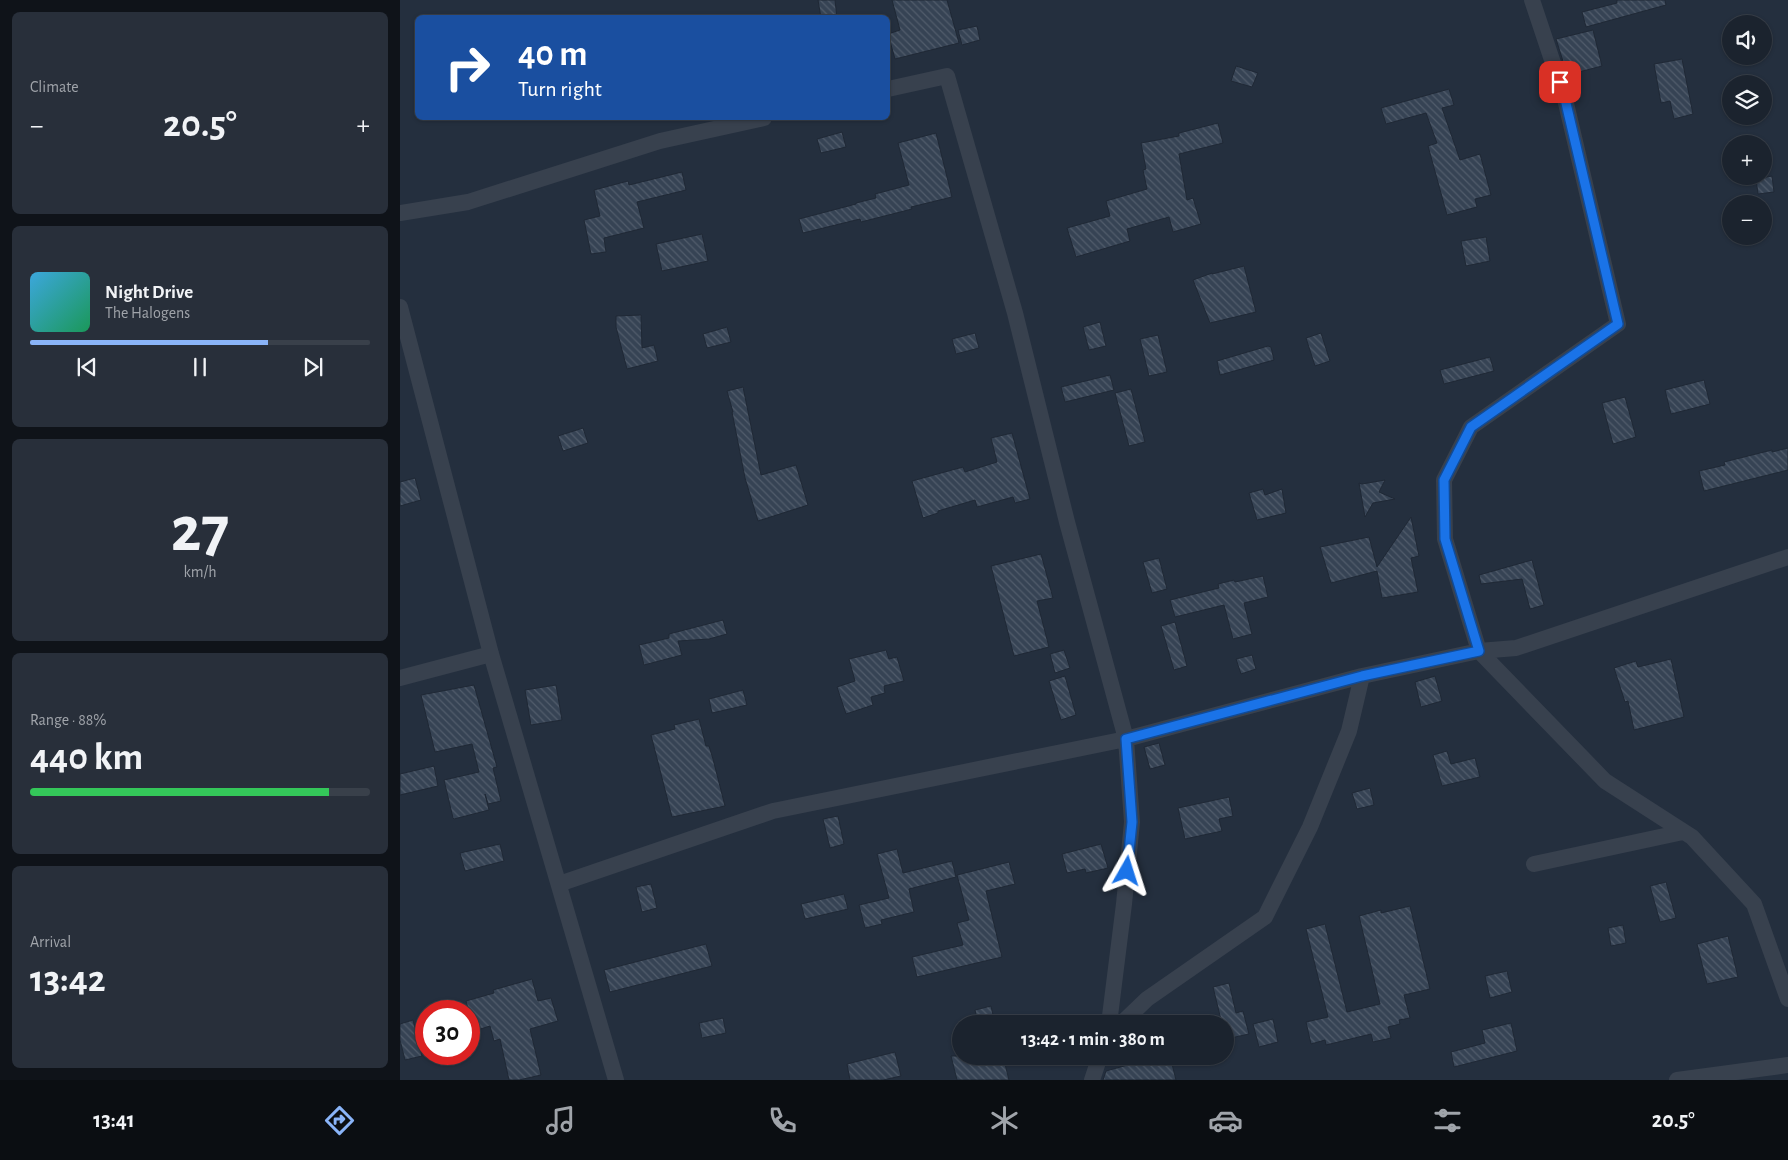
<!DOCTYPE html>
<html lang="en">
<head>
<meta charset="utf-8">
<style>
	:root { --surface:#1b232e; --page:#282f3a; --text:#f1f3f6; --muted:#a0a4aa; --line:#39404a; --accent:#8ab4f8 }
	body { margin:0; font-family:"Alegreya Sans",sans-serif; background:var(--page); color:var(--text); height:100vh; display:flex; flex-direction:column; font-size:19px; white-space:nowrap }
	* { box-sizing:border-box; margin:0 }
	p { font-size:16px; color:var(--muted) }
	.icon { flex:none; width:28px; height:28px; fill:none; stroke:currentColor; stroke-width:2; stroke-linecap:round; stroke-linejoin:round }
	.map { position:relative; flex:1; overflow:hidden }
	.panel { display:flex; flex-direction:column; gap:12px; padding:12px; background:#0f1319; width:400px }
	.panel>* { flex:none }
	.guide { position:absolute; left:15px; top:15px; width:475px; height:105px; border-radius:8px; box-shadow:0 1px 4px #0004,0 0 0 1px var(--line); background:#1a4fa0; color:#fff; overflow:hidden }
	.fabs { position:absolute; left:1322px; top:15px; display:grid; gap:10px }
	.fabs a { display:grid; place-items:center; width:50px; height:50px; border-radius:50%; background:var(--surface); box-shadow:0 1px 4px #0004,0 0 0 1px var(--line); font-size:25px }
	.speed { position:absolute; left:15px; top:1000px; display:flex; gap:10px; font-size:25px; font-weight:700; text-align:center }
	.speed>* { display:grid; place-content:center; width:65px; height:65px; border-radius:50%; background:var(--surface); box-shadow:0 1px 4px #0004,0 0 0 1px var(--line); line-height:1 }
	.speed .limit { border:8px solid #d22; background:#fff; color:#111 }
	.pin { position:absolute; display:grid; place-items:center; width:42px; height:42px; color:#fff; margin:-21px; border-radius:10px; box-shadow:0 2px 8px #0006 }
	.me { position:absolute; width:55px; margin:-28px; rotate:6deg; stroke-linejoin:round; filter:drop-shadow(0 0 4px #0008) }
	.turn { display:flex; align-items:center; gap:18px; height:105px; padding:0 20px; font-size:22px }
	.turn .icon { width:65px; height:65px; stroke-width:2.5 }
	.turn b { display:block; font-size:35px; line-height:42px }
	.big { font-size:38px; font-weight:700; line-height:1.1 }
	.panel .widget { flex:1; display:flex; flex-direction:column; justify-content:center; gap:8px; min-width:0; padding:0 18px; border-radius:8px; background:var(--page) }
	.panel .dial { align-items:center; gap:0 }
	.dial b { font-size:65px; line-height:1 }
	.song { display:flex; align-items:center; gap:15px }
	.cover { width:60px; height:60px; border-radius:8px; background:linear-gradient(135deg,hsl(200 70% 55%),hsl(150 70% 35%)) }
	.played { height:5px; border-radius:2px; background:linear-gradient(90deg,var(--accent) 70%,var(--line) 70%) }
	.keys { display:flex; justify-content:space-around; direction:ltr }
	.heat { display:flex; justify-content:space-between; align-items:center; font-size:28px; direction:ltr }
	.charge { height:8px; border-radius:4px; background:linear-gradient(90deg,#34c759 88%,var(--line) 0) }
	.trip { position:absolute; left:552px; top:1015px; width:282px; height:50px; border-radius:25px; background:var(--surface); box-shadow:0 1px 4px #0004,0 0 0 1px var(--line); font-weight:700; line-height:50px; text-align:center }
	.tabs { display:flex; height:80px; justify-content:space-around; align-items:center; background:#0b0e12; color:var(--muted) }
	.tabs .icon { width:35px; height:35px }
	.tabs .current { color:var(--accent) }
	.tabs b { font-size:22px; color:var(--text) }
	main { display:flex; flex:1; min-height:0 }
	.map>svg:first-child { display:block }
	.building { fill:url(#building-back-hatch); stroke:#1f2835 }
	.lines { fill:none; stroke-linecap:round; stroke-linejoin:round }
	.street { stroke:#38414e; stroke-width:16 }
	.route-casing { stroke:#114b97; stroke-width:12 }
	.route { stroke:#1a73e8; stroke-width:9 }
</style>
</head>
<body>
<main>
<section class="panel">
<div class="widget"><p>Climate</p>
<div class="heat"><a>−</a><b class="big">20.5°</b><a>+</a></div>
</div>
<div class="widget">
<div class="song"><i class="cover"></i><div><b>Night Drive</b><p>The Halogens</p></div></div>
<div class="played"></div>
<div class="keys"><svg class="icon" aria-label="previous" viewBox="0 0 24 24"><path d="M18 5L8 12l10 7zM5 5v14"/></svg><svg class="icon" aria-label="pause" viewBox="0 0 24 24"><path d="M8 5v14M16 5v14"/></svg><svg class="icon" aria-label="next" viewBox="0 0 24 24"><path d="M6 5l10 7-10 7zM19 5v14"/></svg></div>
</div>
<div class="widget dial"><b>27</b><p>km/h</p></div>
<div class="widget"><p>Range · 88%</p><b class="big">440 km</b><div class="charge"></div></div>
<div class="widget"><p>Arrival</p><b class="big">13:42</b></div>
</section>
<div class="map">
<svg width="1388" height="1080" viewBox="0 0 1388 1080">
	<defs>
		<pattern id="building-back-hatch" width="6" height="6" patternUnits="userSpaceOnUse" patternTransform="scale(1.25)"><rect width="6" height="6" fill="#364354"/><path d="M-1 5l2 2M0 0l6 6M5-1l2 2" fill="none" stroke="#515c6b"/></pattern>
	</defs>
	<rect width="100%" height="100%" fill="#242f3e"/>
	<path class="building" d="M 418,0 L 435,0 L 437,18 L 421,18 Z
		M 492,0 L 547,0 L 559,43 L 495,59 L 488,34 L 500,30 Z
		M 1217,0 L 1265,0 L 1266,5 L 1186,27 L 1182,12 L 1217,3 Z
		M 577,26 L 580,40 L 562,45 L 558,30 Z
		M 1193,30 L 1202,66 L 1179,72 L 1180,74 L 1168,77 L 1156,39 Z
		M 1282,59 L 1293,114 L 1274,119 L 1270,101 L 1261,103 L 1254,64 Z
		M 836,66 L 858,73 L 852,87 L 831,81 Z
		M 1049,89 L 1054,105 L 1042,108 L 1060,160 L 1080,154 L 1091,195 L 1075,199 L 1077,207 L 1047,215 L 1028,146 L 1037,143 L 1026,113 L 986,124 L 981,108 Z
		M 818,123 L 823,143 L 779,154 L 787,200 L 793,198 L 801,224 L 773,232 L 769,217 L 727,229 L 730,241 L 676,257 L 667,228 L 710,216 L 706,201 L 747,189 L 743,170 L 746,169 L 741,143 L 779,136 L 779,133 Z
		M 442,132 L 446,147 L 421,153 L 417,139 Z
		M 536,133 L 552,197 L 511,207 L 512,209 L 461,222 L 460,219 L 403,233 L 399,219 L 456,204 L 456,203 L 476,198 L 475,194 L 509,185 L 498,143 Z
		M 282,172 L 286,190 L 237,202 L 244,228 L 204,238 L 206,252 L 191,254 L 184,220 L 200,216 L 194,190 L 228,181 L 229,185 Z
		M 1372,176 L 1374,192 L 1358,194 L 1356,179 Z
		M 302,234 L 308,261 L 262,271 L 256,244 Z
		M 1086,237 L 1090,261 L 1066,266 L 1061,241 Z
		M 844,266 L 856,312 L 810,323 L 793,280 L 812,273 L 812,274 Z
		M 241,315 L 242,348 L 254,345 L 258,361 L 227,369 L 216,327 L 216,316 Z
		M 700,322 L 706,346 L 689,350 L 683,327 Z
		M 327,327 L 331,342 L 307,348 L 303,334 Z
		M 575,333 L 579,348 L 556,354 L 552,339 Z
		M 921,333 L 930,361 L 915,366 L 906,338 Z
		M 758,335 L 767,372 L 749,376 L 740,339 Z
		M 868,346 L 871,347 L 874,360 L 820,375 L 817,361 Z
		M 1090,357 L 1094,371 L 1044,384 L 1040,370 Z
		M 710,375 L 714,390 L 665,402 L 661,387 Z
		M 1304,380 L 1310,404 L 1271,414 L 1265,390 Z
		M 343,387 L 361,475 L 396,465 L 408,505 L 358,521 L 345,478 L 332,412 L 333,412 L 327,391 Z
		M 731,389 L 745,442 L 729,446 L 715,393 Z
		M 1225,397 L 1236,437 L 1213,444 L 1202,403 Z
		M 183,428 L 188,443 L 163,451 L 158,436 Z
		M 612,433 L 630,499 L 615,503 L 613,497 L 577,507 L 575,500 L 538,511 L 538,513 L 523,518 L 512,481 L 563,467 L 565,472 L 597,462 L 591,438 Z
		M 1388,448 L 1388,470 L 1304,491 L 1299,471 L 1325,465 L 1324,462 L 1372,450 L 1372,452 Z
		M 15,478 L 21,500 L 0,506 L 0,482 Z
		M 985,480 L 979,492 L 995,499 L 973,503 L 965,517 L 959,483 L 962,484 Z
		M 863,489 L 865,495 L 882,489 L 886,513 L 857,520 L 849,493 Z
		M 1011,517 L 1019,556 L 1011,558 L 1018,592 L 982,598 L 977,571 L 931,583 L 920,547 L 969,537 L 977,567 Z
		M 641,554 L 653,598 L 637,601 L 649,647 L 614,656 L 591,566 Z
		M 759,558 L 767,589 L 752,593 L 743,562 Z
		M 1132,560 L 1144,605 L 1130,609 L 1122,579 L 1081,584 L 1079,575 Z
		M 863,576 L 868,597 L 844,603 L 852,634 L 833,639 L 824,605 L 775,617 L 770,600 L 819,588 L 818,584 L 834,580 L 835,582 Z
		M 323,620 L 327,634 L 309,639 L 278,641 L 282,655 L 244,665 L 239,645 L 269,638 L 269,634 Z
		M 775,622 L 787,666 L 774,670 L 761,626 Z
		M 486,650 L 489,659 L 497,657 L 504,681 L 484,686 L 485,693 L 471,697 L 473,705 L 446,714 L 437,687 L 455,681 L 449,659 Z
		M 664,650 L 670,668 L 655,673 L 650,654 Z
		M 852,655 L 856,669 L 841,674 L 836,659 Z
		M 1271,659 L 1284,717 L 1234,730 L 1228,701 L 1225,702 L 1214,668 L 1236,661 L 1238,667 Z
		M 665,676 L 676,715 L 661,720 L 649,681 Z
		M 1035,676 L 1042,701 L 1021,707 L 1015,682 Z
		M 74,685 L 97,767 L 93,768 L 101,801 L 88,804 L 85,794 L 89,810 L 54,819 L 53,818 L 44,780 L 79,772 L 72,744 L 35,752 L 21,695 Z
		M 156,685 L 162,720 L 131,725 L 125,690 Z
		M 343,690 L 347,705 L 312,713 L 309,699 Z
		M 299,719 L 306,746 L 309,746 L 313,759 L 325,806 L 272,817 L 251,735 L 275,729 L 274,725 Z
		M 759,743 L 765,765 L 750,769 L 744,747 Z
		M 1047,751 L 1051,764 L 1075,758 L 1080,777 L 1042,786 L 1033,755 Z
		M 34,766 L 38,786 L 0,795 L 0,774 Z
		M 970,788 L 974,805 L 957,809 L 952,793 Z
		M 829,797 L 833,816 L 819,819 L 822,831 L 785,839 L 778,808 Z
		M 438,816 L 444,844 L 430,848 L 423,819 Z
		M 100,844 L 104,861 L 65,871 L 60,853 Z
		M 701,844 L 708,868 L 686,873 L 685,869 L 667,873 L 662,854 Z
		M 497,849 L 503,873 L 552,861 L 556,877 L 509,889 L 514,912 L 481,920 L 482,924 L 465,928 L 459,905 L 489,898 L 477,854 Z
		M 609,862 L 615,884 L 586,891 L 602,957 L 517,977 L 512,957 L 563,945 L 557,923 L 569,920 L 557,875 Z
		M 1266,882 L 1276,918 L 1260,922 L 1250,886 Z
		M 251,884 L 257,908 L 242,912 L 236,887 Z
		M 444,894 L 448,909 L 405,919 L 401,904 Z
		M 1010,906 L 1030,989 L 1004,995 L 1010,1018 L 999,1020 L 1000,1024 L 988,1027 L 991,1038 L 973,1042 L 971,1034 L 926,1045 L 925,1040 L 911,1044 L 906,1022 L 928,1017 L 906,929 L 925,924 L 947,1012 L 980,1004 L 959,916 L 981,910 L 981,913 Z
		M 1223,925 L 1226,943 L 1211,946 L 1208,928 Z
		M 1328,936 L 1338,977 L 1307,984 L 1297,944 Z
		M 306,944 L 312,966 L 210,992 L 204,970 Z
		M 1107,971 L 1112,992 L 1090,998 L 1085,976 Z
		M 132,979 L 138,1001 L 151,998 L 158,1021 L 130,1029 L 141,1075 L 119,1080 L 109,1080 L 100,1039 L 94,1041 L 90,1026 L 74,1031 L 66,1001 L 94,993 L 93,990 Z
		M 829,983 L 836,1013 L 843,1011 L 849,1034 L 826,1039 L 826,1024 L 822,1024 L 813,987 Z
		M 591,1006 L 595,1024 L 578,1024 L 575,1010 Z
		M 323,1018 L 326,1033 L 302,1038 L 299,1023 Z
		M 873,1019 L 878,1042 L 859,1047 L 853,1024 Z
		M 13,1020 L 22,1056 L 5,1060 L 0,1040 L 0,1024 Z
		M 1111,1023 L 1117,1051 L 1054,1067 L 1051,1052 L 1085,1043 L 1082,1030 Z
		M 495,1052 L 501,1076 L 483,1080 L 450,1080 L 447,1064 Z
		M 551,1056 L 603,1056 L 609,1080 L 557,1080 Z
		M 752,1056 L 770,1056 L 776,1080 L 703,1080 L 706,1071 L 742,1061 L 741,1059 Z"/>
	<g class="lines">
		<path class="street" d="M 1132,0 L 1165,99 L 1218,324 L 1071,427 L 1044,480 L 1045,539 L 1079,651 L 1205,781 L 1292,837 L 1354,904 L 1388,999
			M 488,89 L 547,76 L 615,313 L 667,522 L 726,739 L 732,822 L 724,904 L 709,1024
			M 0,213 L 68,202 L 260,141 L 364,118
			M 0,307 L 91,654 L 216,1080
			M 0,678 L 91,654
			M 1134,864 L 1283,832
			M 159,884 L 373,811 L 726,739 L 962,676 L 1079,651 L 1116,648 L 1388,557
			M 721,1024 L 747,999 L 865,917 L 910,827 L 949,731 L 962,676
			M 692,1080 L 700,1056
			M 1277,1080 L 1388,1065"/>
	</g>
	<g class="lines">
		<g class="route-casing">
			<path id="route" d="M 727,871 L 732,822 L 726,739 L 962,676 L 1079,651 L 1045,539 L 1044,480 L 1071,427 L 1218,324 L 1165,99 L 1160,82"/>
		</g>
		<use href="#route" class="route"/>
	</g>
</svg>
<div class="fabs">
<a><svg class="icon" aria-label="sound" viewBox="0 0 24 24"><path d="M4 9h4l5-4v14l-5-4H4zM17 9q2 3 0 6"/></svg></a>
<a><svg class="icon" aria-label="layers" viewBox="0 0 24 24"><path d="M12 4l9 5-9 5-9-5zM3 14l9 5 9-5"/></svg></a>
<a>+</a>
<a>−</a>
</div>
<div class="speed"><div class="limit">30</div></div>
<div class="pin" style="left:1160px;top:82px;background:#d93025"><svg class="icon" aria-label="arrive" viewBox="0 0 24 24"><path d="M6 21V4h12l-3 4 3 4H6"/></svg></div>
<svg class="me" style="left:727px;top:871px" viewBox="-20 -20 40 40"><path d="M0-17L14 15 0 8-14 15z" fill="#1a73e8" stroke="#fff" stroke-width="4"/></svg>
<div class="trip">13:42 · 1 min · 380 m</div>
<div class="guide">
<div class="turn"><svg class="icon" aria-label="right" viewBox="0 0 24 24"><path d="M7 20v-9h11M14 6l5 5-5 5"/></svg><div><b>40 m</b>Turn right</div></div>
</div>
</div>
</main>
<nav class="tabs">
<b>13:41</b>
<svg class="icon current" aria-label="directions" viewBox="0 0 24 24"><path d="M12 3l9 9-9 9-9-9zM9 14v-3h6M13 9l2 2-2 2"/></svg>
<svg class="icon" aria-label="music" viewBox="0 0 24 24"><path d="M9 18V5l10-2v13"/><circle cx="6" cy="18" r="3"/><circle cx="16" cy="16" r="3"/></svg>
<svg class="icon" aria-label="phone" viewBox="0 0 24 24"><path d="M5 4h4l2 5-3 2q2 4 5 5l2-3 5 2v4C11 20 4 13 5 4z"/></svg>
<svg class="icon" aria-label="climate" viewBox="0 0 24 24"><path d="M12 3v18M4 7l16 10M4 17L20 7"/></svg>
<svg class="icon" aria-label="car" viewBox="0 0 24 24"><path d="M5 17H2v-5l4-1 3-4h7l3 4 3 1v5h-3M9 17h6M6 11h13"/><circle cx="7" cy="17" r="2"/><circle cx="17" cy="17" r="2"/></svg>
<svg class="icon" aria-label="filters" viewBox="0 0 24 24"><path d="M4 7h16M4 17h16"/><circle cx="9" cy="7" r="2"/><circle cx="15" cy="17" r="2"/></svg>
<b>20.5°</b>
</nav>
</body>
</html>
